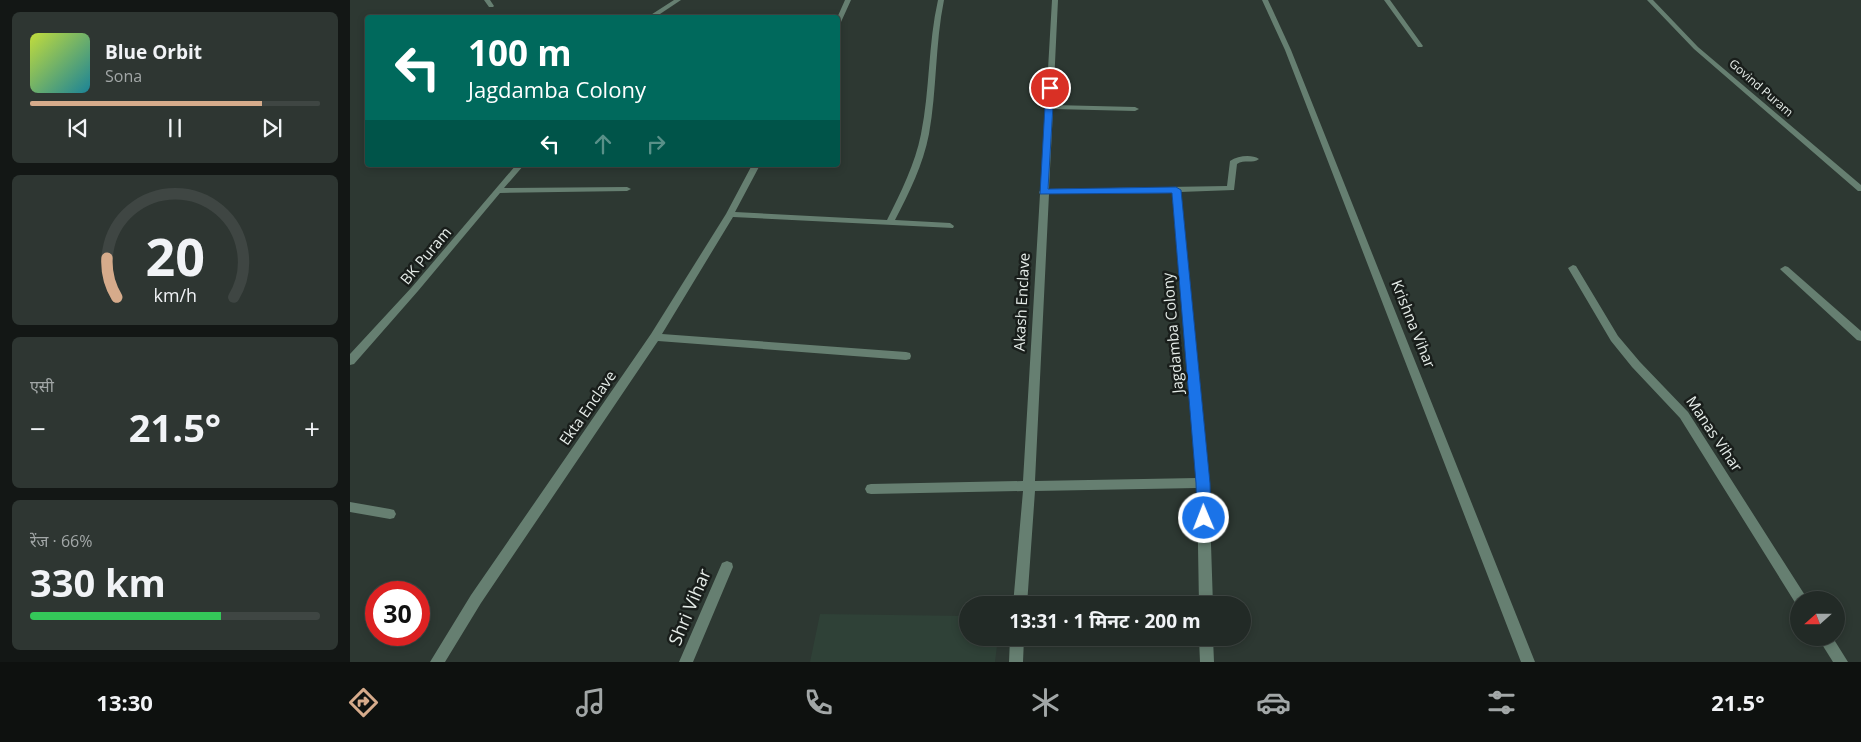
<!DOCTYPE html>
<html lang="hi">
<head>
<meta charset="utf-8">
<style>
	:root { --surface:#222a26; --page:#2e3632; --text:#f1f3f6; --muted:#a2a7a7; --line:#3f4643; --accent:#d6ab8b }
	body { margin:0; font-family:"Open Sans","Noto Sans Devanagari",sans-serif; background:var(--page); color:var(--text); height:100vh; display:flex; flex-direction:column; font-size:19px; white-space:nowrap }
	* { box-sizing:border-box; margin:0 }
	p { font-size:16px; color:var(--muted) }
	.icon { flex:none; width:28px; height:28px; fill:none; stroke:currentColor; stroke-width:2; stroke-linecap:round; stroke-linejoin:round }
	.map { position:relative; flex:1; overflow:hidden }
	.panel { display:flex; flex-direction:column; gap:12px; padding:12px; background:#131715; width:350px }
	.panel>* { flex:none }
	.hud { position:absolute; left:15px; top:15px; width:475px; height:152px; border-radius:5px; box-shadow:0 2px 8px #0003,0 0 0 1px var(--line); background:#00695c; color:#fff; overflow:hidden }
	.needle { width:32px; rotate:249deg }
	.fabs { position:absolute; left:1440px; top:591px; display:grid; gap:10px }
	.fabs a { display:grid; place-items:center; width:55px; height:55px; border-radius:50%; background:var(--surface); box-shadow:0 2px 8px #0003,0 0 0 1px var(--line); font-size:25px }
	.speed { position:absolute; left:15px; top:581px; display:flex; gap:10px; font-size:25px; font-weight:700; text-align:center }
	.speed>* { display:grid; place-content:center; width:65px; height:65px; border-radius:50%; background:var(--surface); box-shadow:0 2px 8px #0003,0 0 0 1px var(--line); line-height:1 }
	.speed .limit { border:8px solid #d22; background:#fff; color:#111 }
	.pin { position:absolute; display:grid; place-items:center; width:42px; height:42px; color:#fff; margin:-21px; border:2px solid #fff; border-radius:50%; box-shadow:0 1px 5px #0007 }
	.me { position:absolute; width:55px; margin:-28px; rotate:359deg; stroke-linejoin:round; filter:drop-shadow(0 0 4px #0008) }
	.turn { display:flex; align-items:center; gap:18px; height:105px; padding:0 20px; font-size:22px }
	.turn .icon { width:65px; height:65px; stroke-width:2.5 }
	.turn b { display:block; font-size:35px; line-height:42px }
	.lanes { display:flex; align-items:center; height:48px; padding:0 20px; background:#0003; justify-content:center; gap:25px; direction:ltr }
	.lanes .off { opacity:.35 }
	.big { font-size:38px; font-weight:700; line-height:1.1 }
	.panel .widget { flex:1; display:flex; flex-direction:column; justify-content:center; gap:8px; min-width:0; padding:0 18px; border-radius:8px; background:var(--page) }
	.panel .dial { align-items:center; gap:0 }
	.dial svg { height:130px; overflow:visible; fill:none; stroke:var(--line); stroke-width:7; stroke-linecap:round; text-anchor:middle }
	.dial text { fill:var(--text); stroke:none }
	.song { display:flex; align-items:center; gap:15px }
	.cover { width:60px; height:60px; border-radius:8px; background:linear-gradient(135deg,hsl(70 70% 55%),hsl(190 70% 35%)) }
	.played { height:5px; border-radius:2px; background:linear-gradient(90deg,var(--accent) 80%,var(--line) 80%) }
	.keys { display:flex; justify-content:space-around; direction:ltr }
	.heat { display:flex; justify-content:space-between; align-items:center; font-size:28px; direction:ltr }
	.charge { height:8px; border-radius:4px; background:linear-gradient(90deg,#34c759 66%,var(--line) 0) }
	.trip { position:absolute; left:609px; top:596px; width:292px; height:50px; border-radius:25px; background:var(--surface); box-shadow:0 2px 8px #0003,0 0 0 1px var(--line); font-weight:700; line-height:50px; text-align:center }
	.dock { display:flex; height:80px; justify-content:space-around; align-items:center; background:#0e110f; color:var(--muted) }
	.dock .icon { width:35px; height:35px }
	.dock .current { color:var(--accent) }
	.dock b { font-size:22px; color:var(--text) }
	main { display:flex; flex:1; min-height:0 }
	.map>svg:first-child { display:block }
	.built { fill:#2f4137 }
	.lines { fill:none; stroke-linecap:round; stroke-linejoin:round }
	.minor { fill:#667f71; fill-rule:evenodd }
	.route { fill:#1a73e8; stroke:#114b97 }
	.labels { text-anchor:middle; stroke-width:5; stroke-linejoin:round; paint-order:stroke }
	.far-street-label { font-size:12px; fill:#e6ede9; stroke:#191e1b }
	.street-label { font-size:15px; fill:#e6ede9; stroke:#191e1b }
	.near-street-label { font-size:18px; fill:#e6ede9; stroke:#191e1b }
</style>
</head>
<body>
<main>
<section class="panel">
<div class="widget">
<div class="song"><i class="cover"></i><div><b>Blue Orbit</b><p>Sona</p></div></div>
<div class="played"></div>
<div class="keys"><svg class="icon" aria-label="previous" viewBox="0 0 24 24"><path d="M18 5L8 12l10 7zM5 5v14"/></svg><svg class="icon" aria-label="pause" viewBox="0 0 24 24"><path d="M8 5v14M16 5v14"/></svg><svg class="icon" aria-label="next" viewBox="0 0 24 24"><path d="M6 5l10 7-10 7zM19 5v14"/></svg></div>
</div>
<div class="widget dial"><svg viewBox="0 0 100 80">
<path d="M14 69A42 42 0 1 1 86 69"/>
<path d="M14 69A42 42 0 0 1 8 45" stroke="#d6ab8b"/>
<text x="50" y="56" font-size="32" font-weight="700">20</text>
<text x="50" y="72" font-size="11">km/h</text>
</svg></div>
<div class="widget"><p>एसी</p>
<div class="heat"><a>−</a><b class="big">21.5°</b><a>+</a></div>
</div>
<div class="widget"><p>रेंज · 66%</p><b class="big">330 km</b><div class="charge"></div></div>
</section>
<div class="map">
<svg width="1511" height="662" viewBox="0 0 1511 662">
	<rect width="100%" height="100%" fill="#2d3832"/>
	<path class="built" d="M 470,614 L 617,616 L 618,638 L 648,638 L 645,662 L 460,662 Z"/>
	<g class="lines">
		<path class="minor" d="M 134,0 L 140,0 L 144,6 L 143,7 L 139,7 Z
			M 324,0 L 331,0 L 304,18 L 296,18 Z
			M 495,0 L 501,0 L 491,22 L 488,24 L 487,18 Z
			M 588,0 L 594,0 C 585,44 587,90 579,134 C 573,165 559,193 545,220 L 600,223 L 604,226 L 603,228 L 383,217 L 312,334 L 556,352 L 560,353 L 561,356 L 560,359 L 556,360 L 308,341 L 131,603 L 95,662 L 80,662 L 121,595 L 301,334 L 376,214 L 402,165 L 410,165 L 385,212 L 537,220 C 551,192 565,164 571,134 C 580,90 578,44 588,0 Z
			M 702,0 L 708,0 L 703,105 L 785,107 L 789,109 L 785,111 L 703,109 L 699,189 L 877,186 L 880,161 C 888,156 901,154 909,159 C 903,164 894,159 887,164 L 884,190 L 830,192 L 859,483 L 863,605 L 849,605 L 847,488 L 685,491 L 677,605 L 663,605 L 673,491 L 521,494 L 517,493 L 515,489 L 517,485 L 521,484 L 673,481 L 690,194 L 689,192 L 691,190 ZM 822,193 L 847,478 L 685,481 L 699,194 Z
			M 912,0 L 918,0 L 941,50 L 1185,662 L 1171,662 L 935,50 Z
			M 1034,0 L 1040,0 L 1073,46 L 1072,47 L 1068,47 Z
			M 1297,0 L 1303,0 L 1348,47 L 1511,185 L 1511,191 L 1508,191 L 1344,49 Z
			M 166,165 L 174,165 L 154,188 L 277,187 L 281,189 L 277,191 L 150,193 L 68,291 L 4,364 L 0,365 L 0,354 L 62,287 Z
			M 1223,265 L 1226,266 L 1268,336 L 1290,362 L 1338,412 L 1458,600 L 1449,600 L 1449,605 L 1446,604 L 1330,418 L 1282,367 L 1261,341 L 1218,268 Z
			M 1435,266 L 1438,267 L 1511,331 L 1511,341 L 1507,340 L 1432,271 L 1430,269 Z
			M 0,502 L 40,509 L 44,510 L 46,514 L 44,518 L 40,519 L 0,512 Z
			M 377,561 L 382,563 L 383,567 L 343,662 L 329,662 L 372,563 Z
			M 660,638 L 674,638 L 673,662 L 659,662 Z
			M 849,638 L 863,638 L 864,662 L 850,662 Z
			M 1468,638 L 1483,638 L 1498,662 L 1483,662 Z"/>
	</g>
	<path class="route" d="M 700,86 L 704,88 L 698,189 L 826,187 L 831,190 L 860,483 L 861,518 L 859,522 L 854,524 L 849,522 L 847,518 L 846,483 L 822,193 L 690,194 L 696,88 Z"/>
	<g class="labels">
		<g class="far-street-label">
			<text transform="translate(1411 88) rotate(41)" y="4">Govind Puram</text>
		</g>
		<g class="street-label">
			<text transform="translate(76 256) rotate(-50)" y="5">BK Puram</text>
			<text transform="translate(672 302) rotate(-87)" y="5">Akash Enclave</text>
			<text transform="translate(1063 324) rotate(68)" y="5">Krishna Vihar</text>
			<text transform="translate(823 333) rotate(-95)" y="5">Jagdamba Colony</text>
			<text transform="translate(238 408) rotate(-55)" y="5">Ekta Enclave</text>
			<text transform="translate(1364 434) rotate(56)" y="5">Manas Vihar</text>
		</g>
		<g class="near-street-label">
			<text transform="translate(340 607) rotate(-67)" y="6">Shri Vihar</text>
		</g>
	</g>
</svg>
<div class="fabs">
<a><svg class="needle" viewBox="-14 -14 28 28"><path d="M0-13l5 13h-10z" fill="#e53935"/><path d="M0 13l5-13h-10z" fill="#a2a7a7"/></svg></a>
</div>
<div class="speed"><div class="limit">30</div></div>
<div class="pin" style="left:700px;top:88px;background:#d93025"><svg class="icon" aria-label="arrive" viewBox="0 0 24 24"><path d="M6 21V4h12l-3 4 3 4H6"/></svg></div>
<svg class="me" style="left:854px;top:518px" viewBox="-20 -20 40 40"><circle r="17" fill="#1a73e8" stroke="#fff" stroke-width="3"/><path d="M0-11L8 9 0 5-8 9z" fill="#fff"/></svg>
<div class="trip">13:31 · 1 मिनट · 200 m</div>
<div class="hud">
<div class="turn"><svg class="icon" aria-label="left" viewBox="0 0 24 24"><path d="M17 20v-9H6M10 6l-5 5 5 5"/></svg><div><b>100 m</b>Jagdamba Colony</div></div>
<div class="lanes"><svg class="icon" aria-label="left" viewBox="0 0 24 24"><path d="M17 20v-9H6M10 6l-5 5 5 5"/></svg><svg class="icon off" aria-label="ahead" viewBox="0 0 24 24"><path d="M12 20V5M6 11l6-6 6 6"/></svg><svg class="icon off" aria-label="right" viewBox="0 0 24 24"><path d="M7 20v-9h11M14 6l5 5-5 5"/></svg></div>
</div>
</div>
</main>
<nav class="dock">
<b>13:30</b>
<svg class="icon current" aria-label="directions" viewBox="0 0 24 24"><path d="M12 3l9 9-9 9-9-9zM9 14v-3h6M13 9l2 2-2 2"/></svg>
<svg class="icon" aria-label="music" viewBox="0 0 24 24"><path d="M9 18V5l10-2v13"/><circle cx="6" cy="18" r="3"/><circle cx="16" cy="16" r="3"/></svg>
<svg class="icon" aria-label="phone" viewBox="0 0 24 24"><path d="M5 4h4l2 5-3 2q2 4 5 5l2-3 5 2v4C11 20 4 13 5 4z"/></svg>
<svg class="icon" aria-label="climate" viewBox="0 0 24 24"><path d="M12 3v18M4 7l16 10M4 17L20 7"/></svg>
<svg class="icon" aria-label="car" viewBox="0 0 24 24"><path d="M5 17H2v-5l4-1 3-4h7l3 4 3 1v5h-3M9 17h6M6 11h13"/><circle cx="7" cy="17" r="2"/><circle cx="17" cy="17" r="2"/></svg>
<svg class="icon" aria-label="filters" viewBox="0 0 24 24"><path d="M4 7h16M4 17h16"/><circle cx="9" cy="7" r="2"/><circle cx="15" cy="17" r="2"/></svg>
<b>21.5°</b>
</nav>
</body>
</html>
